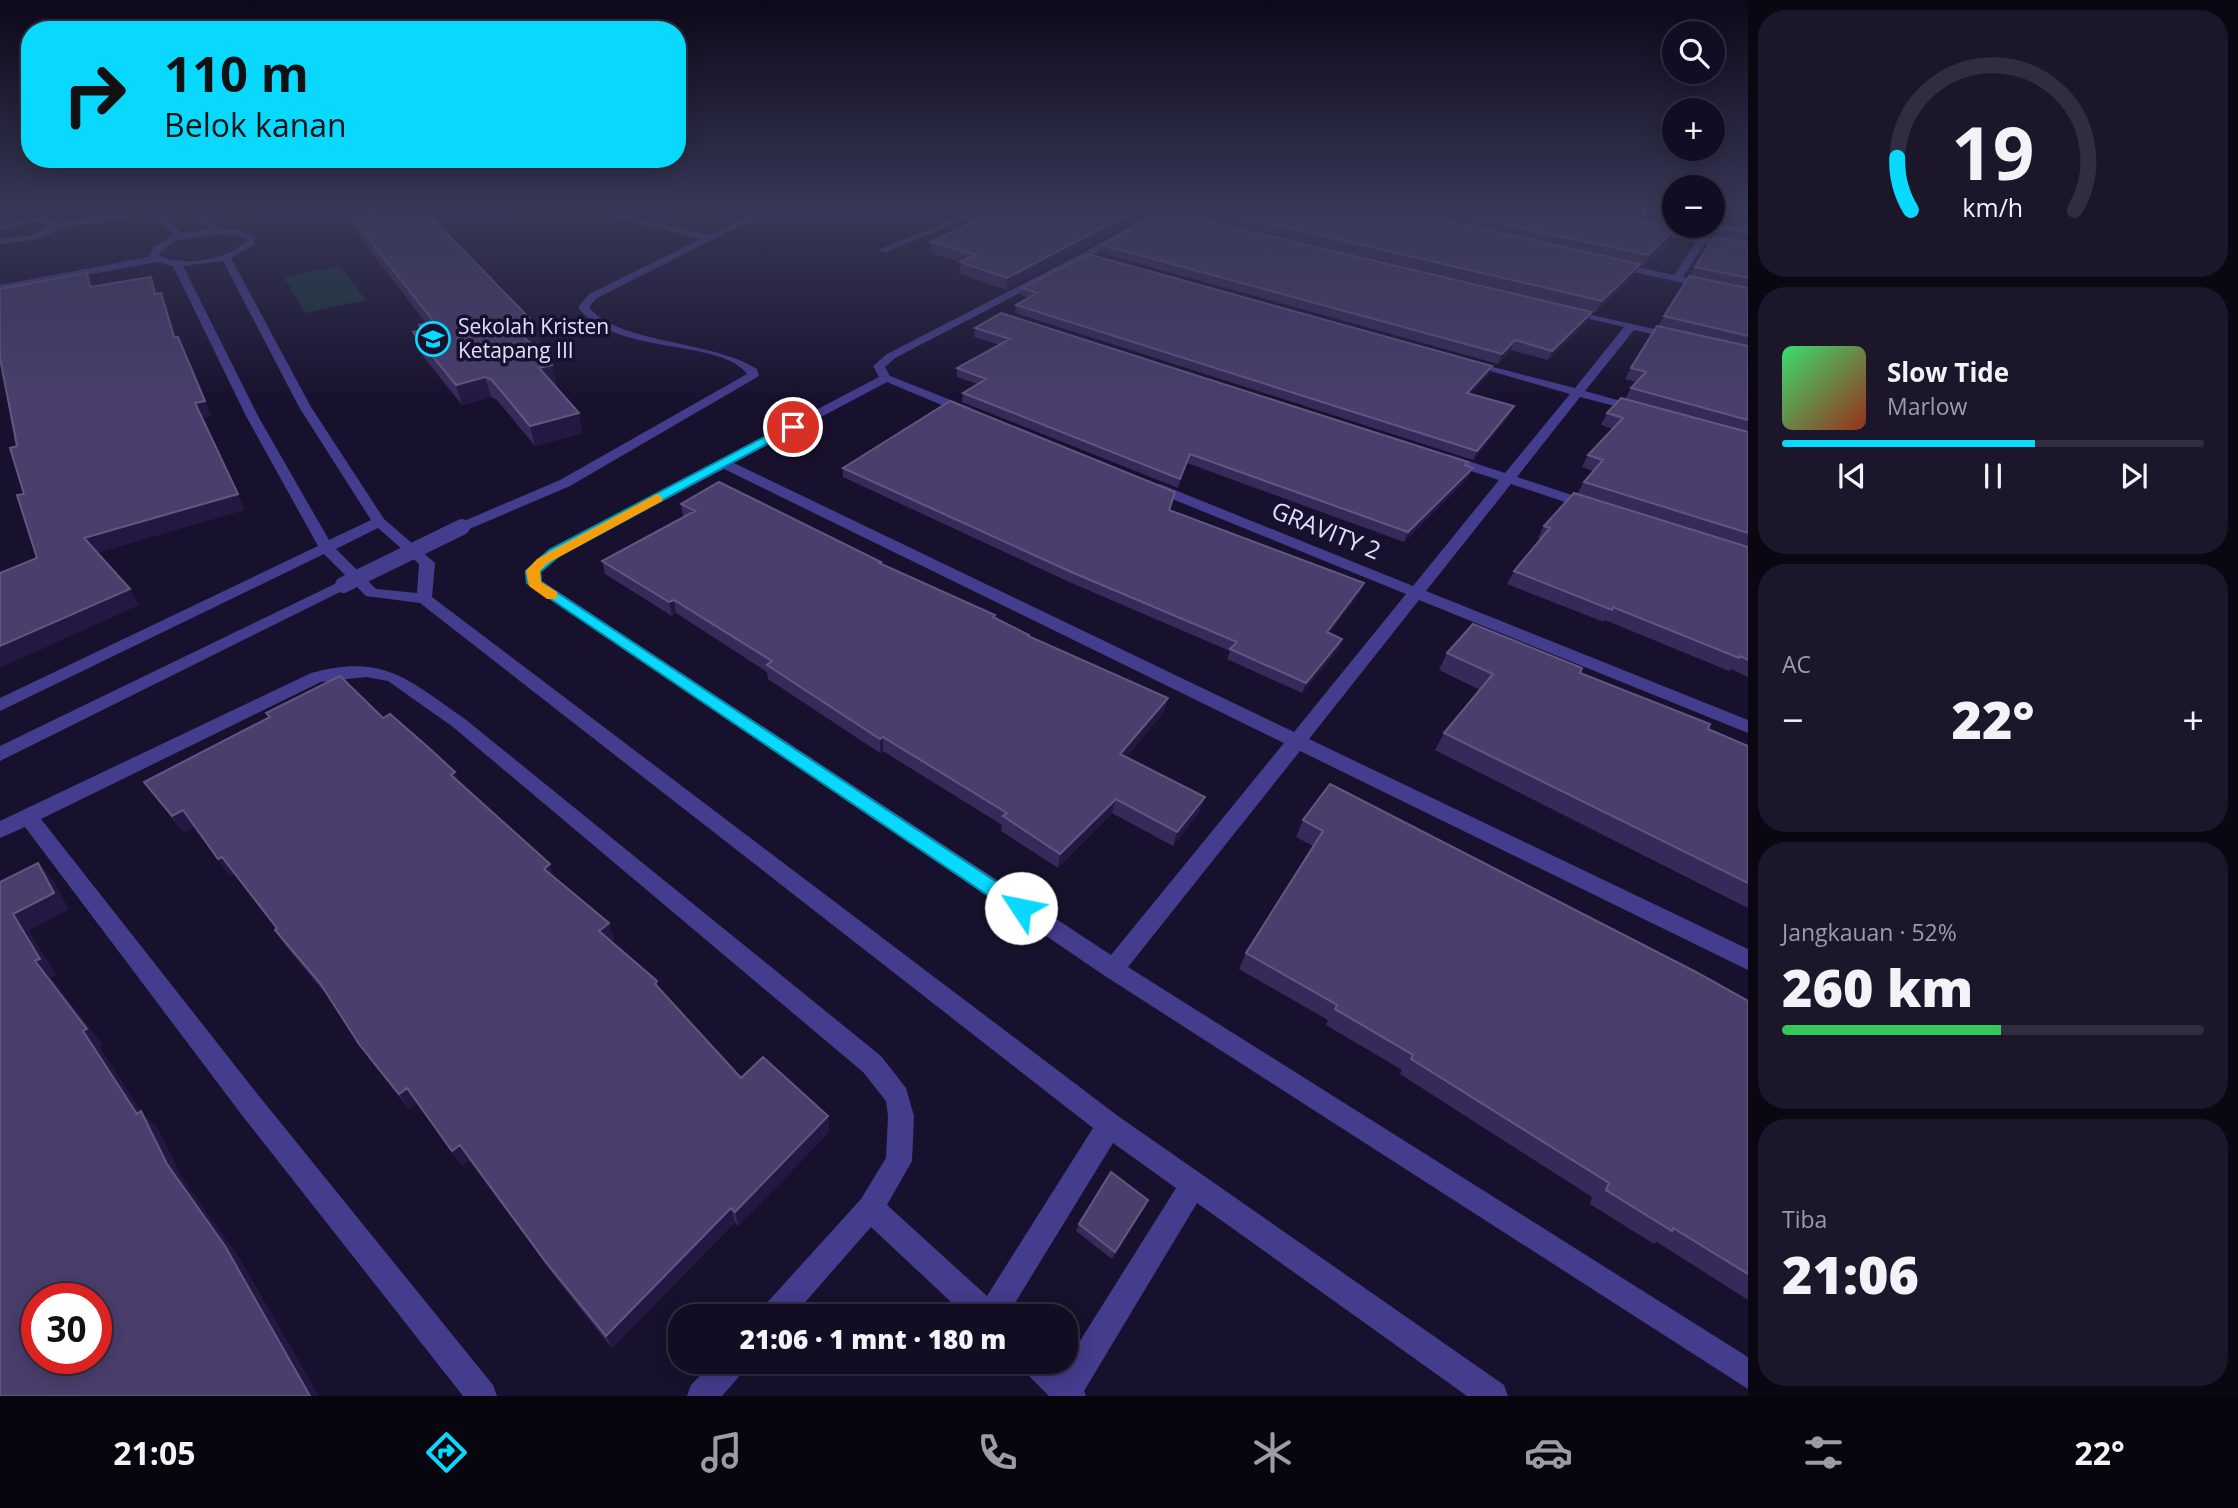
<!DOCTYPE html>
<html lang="id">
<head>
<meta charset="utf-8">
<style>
	:root { --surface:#120d22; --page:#1b162a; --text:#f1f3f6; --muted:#9c9ca5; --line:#312d40; --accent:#09d9ff }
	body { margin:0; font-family:"Open Sans",sans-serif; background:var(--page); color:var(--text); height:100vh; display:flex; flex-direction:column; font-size:26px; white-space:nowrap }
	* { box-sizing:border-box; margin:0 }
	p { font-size:23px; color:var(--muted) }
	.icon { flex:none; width:38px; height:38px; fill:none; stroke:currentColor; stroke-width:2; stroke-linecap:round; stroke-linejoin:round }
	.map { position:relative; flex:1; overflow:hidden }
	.drawer { display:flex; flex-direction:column; gap:10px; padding:10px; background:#0a0713; width:490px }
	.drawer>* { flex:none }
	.guide { position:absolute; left:21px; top:21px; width:665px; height:147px; border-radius:28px; box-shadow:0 4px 18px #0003,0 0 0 2px var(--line); background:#09d9ff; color:#111; overflow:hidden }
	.fabs { position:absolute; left:1662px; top:21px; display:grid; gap:14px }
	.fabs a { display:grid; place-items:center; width:63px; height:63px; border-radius:50%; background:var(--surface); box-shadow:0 4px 18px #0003,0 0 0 2px var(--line); font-size:35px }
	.speed { position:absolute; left:21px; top:1283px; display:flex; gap:14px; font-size:35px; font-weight:700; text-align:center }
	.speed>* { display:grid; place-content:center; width:91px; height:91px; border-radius:50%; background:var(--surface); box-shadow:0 4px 18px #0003,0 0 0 2px var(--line); line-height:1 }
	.speed .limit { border:10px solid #d22; background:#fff; color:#111 }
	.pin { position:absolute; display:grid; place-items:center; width:60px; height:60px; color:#fff; margin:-30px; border:4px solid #fff; border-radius:50%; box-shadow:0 2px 7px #0007 }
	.me { position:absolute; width:77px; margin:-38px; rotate:304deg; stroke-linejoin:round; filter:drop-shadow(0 0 5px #0008) }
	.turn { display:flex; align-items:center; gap:24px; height:147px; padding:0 28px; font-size:32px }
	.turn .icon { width:91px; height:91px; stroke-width:2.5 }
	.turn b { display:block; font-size:49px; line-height:60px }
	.big { font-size:52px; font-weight:800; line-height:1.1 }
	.drawer .tile { flex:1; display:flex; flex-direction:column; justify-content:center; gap:10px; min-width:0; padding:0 24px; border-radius:28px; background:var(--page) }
	.drawer .dial { align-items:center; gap:0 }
	.dial svg { height:182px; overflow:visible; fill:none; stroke:var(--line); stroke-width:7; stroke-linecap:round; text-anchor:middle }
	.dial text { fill:var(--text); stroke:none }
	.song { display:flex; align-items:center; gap:21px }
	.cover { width:84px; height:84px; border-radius:10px; background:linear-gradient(135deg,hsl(140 70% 55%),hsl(10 70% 35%)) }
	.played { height:7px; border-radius:4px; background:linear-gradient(90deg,var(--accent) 60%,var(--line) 60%) }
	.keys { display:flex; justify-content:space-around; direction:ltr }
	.heat { display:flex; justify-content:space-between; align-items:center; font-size:38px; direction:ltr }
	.charge { height:10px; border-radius:5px; background:linear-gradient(90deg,#34c759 52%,var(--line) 0) }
	.trip { position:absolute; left:668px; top:1304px; width:410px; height:70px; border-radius:28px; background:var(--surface); box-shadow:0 4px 18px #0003,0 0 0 2px var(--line); font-weight:800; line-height:70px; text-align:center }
	.tabs { display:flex; height:112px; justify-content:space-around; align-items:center; background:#07050e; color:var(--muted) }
	.tabs .icon { width:49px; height:49px }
	.tabs .active { color:var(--accent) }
	.tabs b { font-size:32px; color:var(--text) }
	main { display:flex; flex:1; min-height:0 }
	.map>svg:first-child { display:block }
	.green { fill:#143637 }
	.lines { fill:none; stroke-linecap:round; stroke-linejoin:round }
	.street { fill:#443c8c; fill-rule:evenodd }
	.street-bridge { stroke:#443c8c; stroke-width:16 }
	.wall { fill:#372a5a }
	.shaded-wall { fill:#231841 }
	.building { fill:#493e6c; stroke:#625783; stroke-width:2; fill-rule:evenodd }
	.route { fill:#09d9ff; stroke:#068da6; stroke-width:2 }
	.slow { fill:#f59e0b }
	.labels { text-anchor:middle; stroke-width:7; stroke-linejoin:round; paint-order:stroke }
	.far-poi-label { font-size:21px; fill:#e3ddff; stroke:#18112d; text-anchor:start }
	.street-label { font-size:24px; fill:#e3ddff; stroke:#18112d }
</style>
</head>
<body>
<main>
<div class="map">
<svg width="1748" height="1396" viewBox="0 0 1748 1396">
	<rect width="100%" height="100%" fill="#18112d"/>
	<path class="green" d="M 340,266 L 366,300 L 305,313 L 284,277 Z"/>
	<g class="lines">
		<path class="street" d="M 148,208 L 157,208 L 182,233 L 210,229 L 190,208 L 199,208 L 220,229 L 240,230 L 255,237 L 254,245 L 231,258 L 311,407 L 384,519 L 435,563 L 432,597 L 1118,1116 L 1504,1385 L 1508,1396 L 1467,1396 L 1197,1203 L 1084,1391 L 1086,1396 L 1049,1396 L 1025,1372 L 1020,1362 L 1056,1362 L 1063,1368 L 1176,1188 L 1113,1143 L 1007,1316 L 966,1316 L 871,1227 L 793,1316 L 760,1316 L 764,1306 L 861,1199 L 886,1158 L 888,1116 L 886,1101 L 863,1072 L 453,727 L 388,681 L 366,677 L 321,682 L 41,819 L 259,1096 L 493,1385 L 497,1396 L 463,1396 L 241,1114 L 25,827 L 0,838 L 0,821 L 311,673 C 384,653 409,680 465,719 L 881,1056 L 906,1088 L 914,1116 L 912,1161 L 887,1205 L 987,1296 L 1093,1128 L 420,603 L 366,596 L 324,554 L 0,711 L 0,698 L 318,546 L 246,416 L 173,266 L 157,262 L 0,291 L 0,285 L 149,257 L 153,247 L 174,235 L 153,214 L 60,228 L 41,239 L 0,244 L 0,238 L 30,236 L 51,226 C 34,218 17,226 0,231 L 0,225 L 37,217 L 59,223 ZM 217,234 L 238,236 L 247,240 C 229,261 182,267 158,255 L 174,241 ZM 223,261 L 299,407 L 371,520 L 329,540 L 258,416 L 183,266 ZM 378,528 L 419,564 L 417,593 L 376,589 L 336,549 Z
			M 576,208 L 591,208 L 709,235 L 764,208 L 775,208 L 597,298 L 589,307 C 618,344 712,340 757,369 L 759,376 L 570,486 L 467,530 L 457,530 L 455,527 L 457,524 L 560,480 L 747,374 C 721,338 614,356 578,307 L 589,294 L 701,239 Z
			M 980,208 L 992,208 L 886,252 L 878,250 Z
			M 1157,211 L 1164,213 L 1089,257 L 895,358 L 885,367 L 890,376 L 971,408 L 971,414 L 963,414 L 887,382 L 734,463 L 1294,732 L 1406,594 L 1150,490 L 1150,484 L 1160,484 L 1413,586 L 1499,480 L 1440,461 L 1440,455 L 1450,455 L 1505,473 L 1570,394 L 1466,364 L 1466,360 L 1575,388 L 1624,327 L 1565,313 L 1565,309 L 1681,335 L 1681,339 L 1677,340 L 1634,330 L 1585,391 L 1642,407 L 1642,413 L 1580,397 L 1517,477 L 1596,503 L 1596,509 L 1586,509 L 1511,484 L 1426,591 L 1748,720 L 1748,733 L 1419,600 L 1309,739 L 1748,949 L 1748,970 L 1300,751 L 1128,967 L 1748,1357 L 1748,1389 L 1105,976 L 526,583 L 525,571 L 549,550 L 879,377 L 873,366 L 887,354 L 1083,253 ZM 724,469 L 1284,743 L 1111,955 L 542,581 L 541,572 L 559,556 Z
			M 1683,226 L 1748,228 L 1748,234 L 1685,231 L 1680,228 Z
			M 1652,227 L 1748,246 L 1748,252 L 1705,243 L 1683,277 L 1748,292 L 1748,298 L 1612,267 L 1610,265 L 1615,262 L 1674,275 L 1696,242 L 1649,232 L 1647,230 Z
			M 343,580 L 348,582 L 351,585 L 348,588 L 0,761 L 0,746 Z
			M 713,1362 L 748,1362 L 743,1372 L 722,1396 L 687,1396 L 691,1385 Z"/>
		<path class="street-bridge" d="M 343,585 L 462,527"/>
	</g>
	<path class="wall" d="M 993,208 L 1147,208 L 1146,214 L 1006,290 L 959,273 L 961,262 L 931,253 L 931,242 L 998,211 L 993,210 Z
		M 1158,208 L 1675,208 L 1675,226 L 1680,226 L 1678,230 L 1676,229 L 1671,238 L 1643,266 L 1639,265 L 1634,275 L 1596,312 Z
		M 1748,208 L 1748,225 L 1723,225 L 1728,215 Z
		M 353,219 L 539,343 L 531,345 L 552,365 L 556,385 L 554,385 L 583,433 L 535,446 L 497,400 L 491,397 L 462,405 L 419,351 L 413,332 L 420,330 L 419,325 L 426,323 L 359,236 Z
		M 1720,227 L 1748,227 L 1748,677 L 1731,669 L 1729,671 L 1605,620 L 1604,622 L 1507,584 L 1514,571 L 1541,539 L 1538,538 L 1544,526 L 1577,494 L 1584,482 L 1593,471 L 1582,467 L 1588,455 L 1613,429 L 1601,425 L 1607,413 L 1625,399 L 1631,388 L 1636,382 L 1625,379 L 1631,368 L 1658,326 Z
		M 1102,245 L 1592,312 L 1588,321 L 1548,360 L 1511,350 L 1498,364 L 1101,253 Z
		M 1022,288 L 1492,366 L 1489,374 L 1470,394 L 1510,415 L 1473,460 L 1015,313 L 1016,305 L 1028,298 L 1021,295 Z
		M 975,328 L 1468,462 L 1466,466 L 1468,478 L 1404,542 L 1187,463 L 1178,488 L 962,402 L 963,393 L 977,384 L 957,377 L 957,368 L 1000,345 L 974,337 Z
		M 843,468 L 1173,502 L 1170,510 L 1364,583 L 1360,592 L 1329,633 L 1339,649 L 1302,693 L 1227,659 L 1230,651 L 1067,581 L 843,477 Z
		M 681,504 L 881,564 L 995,615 L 995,618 L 1164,712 L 1126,757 L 1200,811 L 1173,846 L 1112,813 L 1058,868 L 1001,831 L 1002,825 L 883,751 L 880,753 L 768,679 L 767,672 L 676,613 L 672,616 L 605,574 L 602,561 L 683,517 Z
		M 1447,653 L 1580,673 L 1748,746 L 1748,908 L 1435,750 L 1444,733 L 1480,690 L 1439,670 Z
		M 266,713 L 383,718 L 455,772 L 459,782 L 554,877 L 609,923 L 614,939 L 611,942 L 657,981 L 659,989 L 741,1078 L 828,1116 L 829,1132 L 738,1226 L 735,1222 L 612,1348 L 553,1274 L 469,1160 L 462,1166 L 417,1103 L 409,1109 L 370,1060 L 330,999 L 286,946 L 275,930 L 276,929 L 234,874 L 230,876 L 194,827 L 184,833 L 144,782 L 269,718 Z
		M 1303,820 L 1748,1001 L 1748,1300 L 1657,1242 L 1654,1244 L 1590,1204 L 1592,1197 L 1400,1074 L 1402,1070 L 1326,1025 L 1328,1020 L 1239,969 L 1246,953 L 1313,846 L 1296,837 Z
		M 1145,1207 L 1112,1259 L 1076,1231 L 1079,1224 Z"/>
	<path class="shaded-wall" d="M 42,208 L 91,208 L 46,215 Z
		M 1140,208 L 1147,208 L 1146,214 L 1006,290 L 1007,278 Z
		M 1676,228 L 1671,238 L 1643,266 L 1648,255 Z
		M 1640,264 L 1634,275 L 1596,312 L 1602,301 Z
		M 87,273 L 94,286 L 97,300 L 90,287 Z
		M 151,277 L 157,290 L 162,308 L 155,294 Z
		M 161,293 L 167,307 L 181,351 L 174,337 Z
		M 1592,312 L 1588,321 L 1548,360 L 1552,351 Z
		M 535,324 L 539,343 L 519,347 L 515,328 Z
		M 178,337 L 212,416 L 202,418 L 245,510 L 94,554 L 84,538 L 195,403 Z
		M 1515,340 L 1511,350 L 1498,364 L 1502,354 Z
		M 552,365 L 556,385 L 544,388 L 539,368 Z
		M 1492,366 L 1489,374 L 1463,401 L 1467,393 Z
		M 485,377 L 491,397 L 462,405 L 456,385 Z
		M 1514,406 L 1510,415 L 1473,460 L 1477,451 Z
		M 579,413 L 583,433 L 535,446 L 530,426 Z
		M 1190,454 L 1187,463 L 1178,488 L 1180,479 Z
		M 1473,468 L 1468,478 L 1404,542 L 1408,532 Z
		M 1364,583 L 1360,592 L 1323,642 L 1327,632 Z
		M 130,589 L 139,605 L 0,668 L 0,646 Z
		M 674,600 L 676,613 L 672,616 L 669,602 Z
		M 1342,639 L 1339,649 L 1302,693 L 1306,683 Z
		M 1168,698 L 1164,712 L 1117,768 L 1120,754 Z
		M 883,737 L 883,751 L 880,753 L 880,739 Z
		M 455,772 L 462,789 L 451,775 Z
		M 1205,797 L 1200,811 L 1173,846 L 1177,832 Z
		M 1116,799 L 1112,813 L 1058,868 L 1060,854 Z
		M 183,810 L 194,827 L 184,833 L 172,816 Z
		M 222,857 L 234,874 L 230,876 L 218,859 Z
		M 38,863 L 53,880 L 69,909 L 29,931 L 56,975 L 51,978 L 103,1045 L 100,1047 L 142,1113 L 157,1127 L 183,1179 L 240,1259 L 319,1396 L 310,1396 L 137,1114 L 35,961 L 13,914 Z
		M 550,864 L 555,881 L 544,869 Z
		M 609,923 L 614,939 L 604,948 L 599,931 Z
		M 407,1088 L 417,1103 L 409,1109 L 399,1094 Z
		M 828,1116 L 829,1132 L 738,1226 L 735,1212 Z
		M 460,1145 L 469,1160 L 462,1166 L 452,1151 Z
		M 1148,1200 L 1145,1207 L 1112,1259 L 1115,1252 Z
		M 731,1208 L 735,1222 L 612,1348 L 606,1336 Z"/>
	<path class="building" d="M 1004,208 L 1140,208 L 1007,278 L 960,262 L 976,255 L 931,242 Z
		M 1204,208 L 1388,208 L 1640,264 L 1602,301 Z
		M 1429,208 L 1579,208 L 1676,228 L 1648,255 Z
		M 1626,208 L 1675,208 L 1675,217 Z
		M 1732,208 L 1748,208 L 1748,216 L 1728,215 Z
		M 411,209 L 415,213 L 425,211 L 535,324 L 515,328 L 552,365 L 539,368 L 579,413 L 530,426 L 492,380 L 485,377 L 456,385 L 413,332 L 422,330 L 419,325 L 434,322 L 353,219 Z
		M 1164,211 L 1592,312 L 1552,351 L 1515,340 L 1502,354 L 1102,245 Z
		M 1720,227 L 1748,227 L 1748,233 Z
		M 1714,237 L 1748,243 L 1748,278 L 1695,267 Z
		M 1088,254 L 1492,366 L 1467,393 L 1514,406 L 1477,451 L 1016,305 L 1037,293 L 1022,288 Z
		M 87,273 L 90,287 L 151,277 L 155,294 L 161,293 L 174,337 L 178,337 L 205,401 L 195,403 L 238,494 L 84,538 L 130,589 L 0,646 L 0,573 L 37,558 L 17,495 L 24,494 L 10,448 L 17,446 L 0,358 L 0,289 Z
		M 1689,276 L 1748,288 L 1748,336 L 1664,316 Z
		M 1001,313 L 1468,462 L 1465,465 L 1473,468 L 1408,532 L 1190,454 L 1180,479 L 963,393 L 986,379 L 957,368 L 1010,339 L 975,328 Z
		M 1657,326 L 1748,346 L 1748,420 L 1631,388 L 1646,372 L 1631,368 Z
		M 1621,398 L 1748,432 L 1748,533 L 1584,482 L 1603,460 L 1588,455 L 1623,418 L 1607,413 Z
		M 950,401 L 1175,492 L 1169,510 L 1364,583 L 1327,632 L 1342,639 L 1306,683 L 1230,649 L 1237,642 L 1069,571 L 843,468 Z
		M 719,482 L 881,562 L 879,563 L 995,615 L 993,617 L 1029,635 L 1028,636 L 1168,698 L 1120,754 L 1205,797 L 1177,832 L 1116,799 L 1060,854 L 1003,816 L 1007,813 L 883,737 L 880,739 L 767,665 L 772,661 L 674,600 L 669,602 L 602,561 L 695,511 L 681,504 Z
		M 1574,493 L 1748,547 L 1748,660 L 1740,656 L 1739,658 L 1613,607 L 1612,610 L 1514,571 L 1550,528 L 1544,526 Z
		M 1473,624 L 1582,668 L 1580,673 L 1710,724 L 1708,729 L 1748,746 L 1748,883 L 1444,733 L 1493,674 L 1447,653 Z
		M 340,676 L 383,718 L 390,714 L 429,748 L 455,772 L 451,775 L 550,864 L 544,869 L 609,923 L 599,931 L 657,981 L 655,984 L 741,1078 L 763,1057 L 828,1116 L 735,1212 L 731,1208 L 606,1336 L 545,1261 L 460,1145 L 452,1151 L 407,1088 L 399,1094 L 359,1044 L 320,983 L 275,930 L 277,928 L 222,857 L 218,859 L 183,810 L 172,816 L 144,782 L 270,717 L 266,713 Z
		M 1330,784 L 1696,972 L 1748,1001 L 1748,1274 L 1673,1228 L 1672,1231 L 1606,1190 L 1609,1183 L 1411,1059 L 1413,1055 L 1335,1009 L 1337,1005 L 1246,953 L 1323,831 L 1303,820 Z
		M 38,863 L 54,893 L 13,914 L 40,959 L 35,961 L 87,1029 L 83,1031 L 137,1114 L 141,1111 L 167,1164 L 225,1246 L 310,1396 L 0,1396 L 0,882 ZM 37,1298 L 96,1298 L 96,1358 L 37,1358 Z
		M 1111,1172 L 1148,1200 L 1115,1252 L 1079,1224 Z"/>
	<linearGradient id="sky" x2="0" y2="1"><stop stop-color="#0d0919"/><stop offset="0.52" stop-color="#373857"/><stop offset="1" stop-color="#373857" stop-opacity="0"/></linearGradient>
	<rect width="1748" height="403" fill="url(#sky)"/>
	<path class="route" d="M 789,424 L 798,427 L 559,556 L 540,572 L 541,582 L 1027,902 L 1030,908 L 1027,913 L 1021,916 L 1014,913 L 527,583 L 526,571 L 549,550 Z"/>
	<path class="slow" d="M 657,494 L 663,498 L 662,501 L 546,564 L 540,571 L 541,582 L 557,592 L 557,599 L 547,599 L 529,586 L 526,571 L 537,559 Z"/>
	<defs>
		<g id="school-ring" transform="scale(1.75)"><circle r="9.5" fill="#18112d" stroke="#09d9ff" stroke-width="1.5"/><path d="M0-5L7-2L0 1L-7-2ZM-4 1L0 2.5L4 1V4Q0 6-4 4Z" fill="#09d9ff"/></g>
	</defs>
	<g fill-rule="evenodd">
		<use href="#school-ring" x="433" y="339"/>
	</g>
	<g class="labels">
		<g class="far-poi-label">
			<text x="458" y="334">Sekolah Kristen<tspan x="458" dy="24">Ketapang III</tspan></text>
		</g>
		<g class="street-label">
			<text transform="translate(1326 531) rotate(22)" y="8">GRAVITY 2</text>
		</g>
	</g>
</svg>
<div class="fabs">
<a><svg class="icon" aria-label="search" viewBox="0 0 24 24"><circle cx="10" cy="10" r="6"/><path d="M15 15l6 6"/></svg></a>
<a>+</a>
<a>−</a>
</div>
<div class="speed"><div class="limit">30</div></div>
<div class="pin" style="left:793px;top:427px;background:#d93025"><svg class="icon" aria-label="arrive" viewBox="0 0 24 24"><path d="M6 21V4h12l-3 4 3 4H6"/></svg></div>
<svg class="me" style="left:1021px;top:908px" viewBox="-20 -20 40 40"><circle r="19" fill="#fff"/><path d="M0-13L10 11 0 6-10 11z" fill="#09d9ff"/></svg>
<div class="trip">21:06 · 1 mnt · 180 m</div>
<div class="guide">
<div class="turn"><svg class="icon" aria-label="right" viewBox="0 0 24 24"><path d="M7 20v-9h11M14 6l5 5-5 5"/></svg><div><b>110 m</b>Belok kanan</div></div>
</div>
</div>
<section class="drawer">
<div class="tile dial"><svg viewBox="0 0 100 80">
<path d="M14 69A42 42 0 1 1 86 69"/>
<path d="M14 69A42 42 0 0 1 8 46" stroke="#09d9ff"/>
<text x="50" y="56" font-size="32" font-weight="700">19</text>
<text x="50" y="72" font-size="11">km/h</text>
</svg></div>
<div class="tile">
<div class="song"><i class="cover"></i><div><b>Slow Tide</b><p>Marlow</p></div></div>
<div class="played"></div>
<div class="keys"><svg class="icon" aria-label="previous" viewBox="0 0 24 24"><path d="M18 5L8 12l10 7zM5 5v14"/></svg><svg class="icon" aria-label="pause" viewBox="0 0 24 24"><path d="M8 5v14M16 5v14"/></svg><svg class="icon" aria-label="next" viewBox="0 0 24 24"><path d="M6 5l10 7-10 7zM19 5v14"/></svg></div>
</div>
<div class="tile"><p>AC</p>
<div class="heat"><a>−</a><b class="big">22°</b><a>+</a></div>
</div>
<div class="tile"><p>Jangkauan · 52%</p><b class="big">260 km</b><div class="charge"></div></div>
<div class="tile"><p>Tiba</p><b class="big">21:06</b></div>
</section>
</main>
<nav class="tabs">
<b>21:05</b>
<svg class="icon active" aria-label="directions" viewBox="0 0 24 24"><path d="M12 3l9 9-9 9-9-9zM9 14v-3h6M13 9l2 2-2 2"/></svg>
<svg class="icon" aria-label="music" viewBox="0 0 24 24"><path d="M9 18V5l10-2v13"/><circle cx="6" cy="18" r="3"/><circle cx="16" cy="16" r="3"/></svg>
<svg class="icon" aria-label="phone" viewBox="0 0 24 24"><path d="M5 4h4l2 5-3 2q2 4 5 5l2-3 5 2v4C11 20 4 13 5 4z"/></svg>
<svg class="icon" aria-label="climate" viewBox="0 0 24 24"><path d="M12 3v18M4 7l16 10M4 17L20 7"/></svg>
<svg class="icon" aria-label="car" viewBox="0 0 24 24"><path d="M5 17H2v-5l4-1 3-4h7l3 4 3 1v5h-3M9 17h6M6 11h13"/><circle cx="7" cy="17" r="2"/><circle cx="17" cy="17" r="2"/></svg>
<svg class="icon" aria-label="filters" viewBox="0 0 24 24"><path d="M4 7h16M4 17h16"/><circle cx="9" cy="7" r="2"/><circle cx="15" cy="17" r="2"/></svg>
<b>22°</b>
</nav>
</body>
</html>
